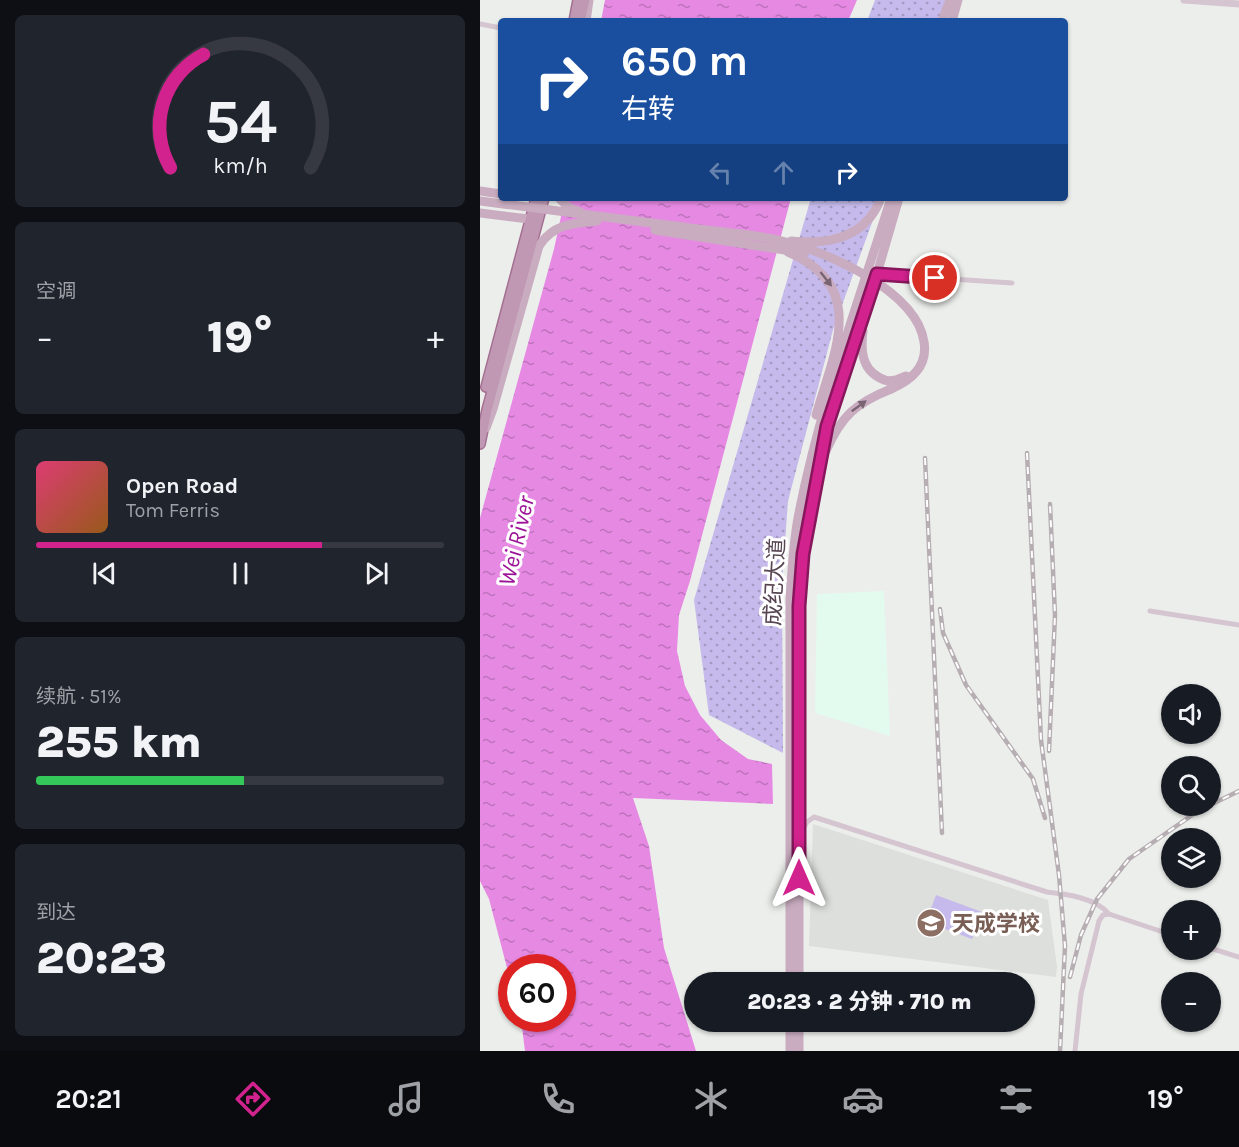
<!DOCTYPE html>
<html lang="zh">
<head>
<meta charset="utf-8">
<style>
	:root { --surface:#171b24; --page:#20242c; --text:#f1f3f6; --muted:#9ea1a6; --line:#363941; --accent:#d1228d }
	body { margin:0; font-family:Karla,"Noto Sans SC",sans-serif; background:var(--page); color:var(--text); height:100vh; display:flex; flex-direction:column; font-size:22px; white-space:nowrap }
	* { box-sizing:border-box; margin:0 }
	p { font-size:20px; color:var(--muted) }
	.icon { flex:none; width:33px; height:33px; fill:none; stroke:currentColor; stroke-width:2; stroke-linecap:round; stroke-linejoin:round }
	.map { position:relative; flex:1; overflow:hidden }
	.side { display:flex; flex-direction:column; gap:15px; padding:15px; background:#0d0f14; width:480px }
	.side>* { flex:none }
	.hud { position:absolute; left:18px; top:18px; width:570px; height:183px; border-radius:6px; box-shadow:0 2px 4px #0004; background:#1a4fa0; color:#fff; overflow:hidden }
	.buttons { position:absolute; left:681px; top:684px; display:grid; gap:12px }
	.buttons a { display:grid; place-items:center; width:60px; height:60px; border-radius:50%; background:var(--surface); box-shadow:0 2px 4px #0004; font-size:30px }
	.speed { position:absolute; left:18px; top:954px; display:flex; gap:12px; font-size:30px; font-weight:700; text-align:center }
	.speed>* { display:grid; place-content:center; width:78px; height:78px; border-radius:50%; background:var(--surface); box-shadow:0 2px 4px #0004; line-height:1 }
	.speed .limit { border:9px solid #d22; background:#fff; color:#111 }
	.pin { position:absolute; display:grid; place-items:center; width:51px; height:51px; color:#fff; margin:-26px; border:3px solid #fff; border-radius:50%; box-shadow:0 2px 6px #0007 }
	.me { position:absolute; width:66px; margin:-33px; rotate:0deg; stroke-linejoin:round; filter:drop-shadow(0 0 4px #0008) }
	.turn { display:flex; align-items:center; gap:21px; height:126px; padding:0 24px; font-size:27px }
	.turn .icon { width:78px; height:78px; stroke-width:2.5 }
	.turn b { display:block; font-size:42px; line-height:51px }
	.lanes { display:flex; align-items:center; height:57px; padding:0 24px; background:#0003; justify-content:center; gap:30px; direction:ltr }
	.lanes .off { opacity:.35 }
	.big { font-size:45px; font-weight:800; line-height:1.1 }
	.side .card { flex:1; display:flex; flex-direction:column; justify-content:center; gap:9px; min-width:0; padding:0 21px; border-radius:9px; background:var(--page) }
	.side .dial { align-items:center; gap:0 }
	.dial svg { height:156px; overflow:visible; fill:none; stroke:var(--line); stroke-width:7; stroke-linecap:round; text-anchor:middle }
	.dial text { fill:var(--text); stroke:none }
	.song { display:flex; align-items:center; gap:18px }
	.cover { width:72px; height:72px; border-radius:9px; background:linear-gradient(135deg,hsl(340 70% 55%),hsl(30 70% 35%)) }
	.played { height:6px; border-radius:3px; background:linear-gradient(90deg,var(--accent) 70%,var(--line) 70%) }
	.keys { display:flex; justify-content:space-around; direction:ltr }
	.heat { display:flex; justify-content:space-between; align-items:center; font-size:33px; direction:ltr }
	.charge { height:9px; border-radius:4px; background:linear-gradient(90deg,#34c759 51%,var(--line) 0) }
	.trip { position:absolute; left:204px; top:972px; width:351px; height:60px; border-radius:30px; background:var(--surface); box-shadow:0 2px 4px #0004; font-weight:800; line-height:60px; text-align:center }
	.tabs { display:flex; height:96px; justify-content:space-around; align-items:center; background:#090b0e; color:var(--muted) }
	.tabs .icon { width:42px; height:42px }
	.tabs .on { color:var(--accent) }
	.tabs b { font-size:27px; color:var(--text) }
	main { display:flex; flex:1; min-height:0 }
	.map>svg:first-child { display:block }
	.commercial { fill:#e3faef }
	.education { fill:#dddfdc }
	.grass { fill:#c5baeb }
	.park { fill:url(#park-dots) }
	.water { fill:url(#water-ripples) }
	.lines { fill:none; stroke-linecap:round; stroke-linejoin:round }
	.trunk-casing { stroke:#a47092; stroke-width:12 }
	.minor { stroke:#d5c5d1; stroke-width:5 }
	.tertiary { stroke:#d5c5d1; stroke-width:7 }
	.primary { stroke:#c9acc0; stroke-width:9 }
	.trunk { stroke:#c098b4; stroke-width:9 }
	.rail-casing { stroke:#b6aeb2; stroke-width:4.5 }
	.rail { stroke:#fff; stroke-width:2; stroke-dasharray:7; stroke-linecap:butt }
	.primary-bridge { stroke:#c9acc0; stroke-width:9 }
	.oneway { fill:#796473 }
	.route-casing { stroke:#88165c; stroke-width:15 }
	.route { stroke:#d1228d; stroke-width:10 }
	.labels { text-anchor:middle; stroke-width:6; stroke-linejoin:round; paint-order:stroke }
	.street-label { font-size:22px; fill:#574552; stroke:#fff }
	.education-label { font-size:22px; font-weight:bold; fill:#785e54; stroke:#fff; text-anchor:start }
	.water-label { font-size:24px; font-style:italic; fill:#9c1397; stroke:#fff }
</style>
</head>
<body>
<main>
<section class="side">
<div class="card dial"><svg viewBox="0 0 100 80">
<path d="M14 69A42 42 0 1 1 86 69"/>
<path d="M14 69A42 42 0 0 1 31 11" stroke="#d1228d"/>
<text x="50" y="56" font-size="32" font-weight="700">54</text>
<text x="50" y="72" font-size="11">km/h</text>
</svg></div>
<div class="card"><p>空调</p>
<div class="heat"><a>−</a><b class="big">19°</b><a>+</a></div>
</div>
<div class="card">
<div class="song"><i class="cover"></i><div><b>Open Road</b><p>Tom Ferris</p></div></div>
<div class="played"></div>
<div class="keys"><svg class="icon" aria-label="previous" viewBox="0 0 24 24"><path d="M18 5L8 12l10 7zM5 5v14"/></svg><svg class="icon" aria-label="pause" viewBox="0 0 24 24"><path d="M8 5v14M16 5v14"/></svg><svg class="icon" aria-label="next" viewBox="0 0 24 24"><path d="M6 5l10 7-10 7zM19 5v14"/></svg></div>
</div>
<div class="card"><p>续航 · 51%</p><b class="big">255 km</b><div class="charge"></div></div>
<div class="card"><p>到达</p><b class="big">20:23</b></div>
</section>
<div class="map">
<svg width="759" height="1051" viewBox="0 0 759 1051">
	<defs>
		<pattern id="park-dots" width="8" height="8" patternUnits="userSpaceOnUse" patternTransform="scale(1.5)"><rect width="8" height="8" fill="#c5baeb"/><path d="M2 2h.1M6 6h.1" fill="none" stroke="#a399c1" stroke-width="1.8" stroke-linecap="round"/></pattern>
		<pattern id="water-ripples" width="26" height="14" patternUnits="userSpaceOnUse" patternTransform="scale(1.5)"><rect width="26" height="14" fill="#e689e3"/><path d="M2 4q2-2 4 0t4 0M15 11q2-2 4 0t4 0" fill="none" stroke="#bd72bb"/></pattern>
	</defs>
	<rect width="100%" height="100%" fill="#eceeeb"/>
	<path class="commercial" d="M 404,591 L 410,736 L 335,713 L 337,594 Z"/>
	<path class="education" d="M 333,824 L 568,900 L 577,967 L 576,977 L 329,946 Z"/>
	<path class="grass" d="M 456,895 L 502,912 L 492,939 L 446,922 Z"/>
	<path class="park" d="M 395,0 L 473,0 L 465,21 L 387,21 Z
		M 331,198 L 401,198 L 353,330 L 308,501 L 302,584 L 303,753 L 229,715 L 214,600 Z"/>
	<path class="water" d="M 125,0 L 377,0 L 368,21 L 121,21 Z
		M 85,198 L 311,198 L 210,581 L 199,615 L 197,651 L 205,686 L 220,715 L 241,740 L 268,759 L 292,764 L 293,804 L 153,798 L 169,846 L 184,948 L 216,1051 L 45,1051 L 41,1019 L 82,1018 L 82,968 L 32,968 L 31,983 L 9,899 L 0,881 L 0,518 L 74,249 Z"/>
	<g class="lines">
		<g class="trunk-casing">
			<path id="trunk" d="M 94,21 L 98,0
				M 100,21 L 105,0
				M 6,387 L 56,198
				M 0,444 L 7,410 L 64,198"/>
		</g>
		<path class="minor" d="M 0,24 L 21,28
			M 397,274 L 532,283
			M 670,611 L 759,625
			M 320,834 L 327,822 L 334,817 L 567,892 C 586,894 616,898 629,914
			M 730,948 L 759,957
			M 395,1022 L 398,1022
			M 595,1051 L 601,994 L 619,921 L 623,915 L 629,914 L 692,935"/>
		<path class="tertiary" d="M 704,0 L 759,4"/>
		<path class="primary" d="M 106,21 L 109,0
			M 462,21 L 470,0
			M 472,21 L 478,0
			M 0,191 L 21,194
			M 79,198 L 88,207 L 100,212
			M 0,213 L 57,220
			M 311,241 C 349,245 386,238 401,198
			M 308,252 C 389,286 354,352 336,415
			M 383,331 C 380,354 383,374 408,381
			M 6,428 L 13,409 L 59,246 C 73,224 93,223 117,221
			M 346,451 C 361,416 376,403 411,389
			M 310,982 L 310,599 C 312,572 313,545 318,518 C 339,408 378,304 411,198
			M 319,982 L 319,606 L 323,554 L 347,426 L 397,274 L 419,198
			M 310,1022 L 310,1051
			M 319,1051 L 319,1022"/>
		<use href="#trunk" class="trunk"/>
		<g class="rail-casing">
			<path id="rail" d="M 547,453 L 561,740 L 579,875 L 585,946 L 580,1051
				M 445,458 L 462,833
				M 460,609 L 463,633 L 486,685 L 553,779 L 565,818
				M 569,751 L 575,615 L 570,504
				M 730,805 L 759,791
				M 590,977 L 601,935 L 617,899 L 649,859 L 715,813 L 730,806"/>
		</g>
		<use href="#rail" class="rail"/>
		<path class="primary-bridge" d="M 0,201 C 68,210 135,218 203,227 C 235,232 270,233 302,241 C 346,251 437,291 444,342 C 448,366 432,380 411,389
			M 175,230 L 324,253
			M 408,381 L 416,380 L 426,376"/>
	</g>
	<defs><path id="oneway-solid" d="M-6-.8H1V-3.2L6.5 0L1 3.2V.8H-6Z" transform="scale(1.5)"/></defs>
	<g class="oneway">
		<use href="#oneway-solid" transform="translate(346 279) rotate(52)"/>
		<use href="#oneway-solid" transform="translate(379 406) rotate(-36)"/>
	</g>
	<g class="lines">
		<g class="route-casing">
			<path id="route" d="M 319,878 L 319,606 L 323,554 L 347,426 L 397,274 L 455,278"/>
		</g>
		<use href="#route" class="route"/>
	</g>
	<defs>
		<g id="school-disc" transform="scale(1.5)"><circle r="9.5" fill="#8d6e63" stroke="#fff"/><path d="M0-5L7-2L0 1L-7-2ZM-4 1L0 2.5L4 1V4Q0 6-4 4Z" fill="#fff"/></g>
	</defs>
	<g fill-rule="evenodd">
		<use href="#school-disc" x="451" y="923"/>
	</g>
	<g class="labels">
		<g class="street-label">
			<text transform="translate(294 582) rotate(-87)" y="8">成纪大道</text>
		</g>
		<g class="education-label">
			<text x="472" y="931">天成学校</text>
		</g>
		<g class="water-label">
			<text transform="translate(36 541) rotate(-77)" y="8">Wei River</text>
		</g>
	</g>
</svg>
<div class="buttons">
<a><svg class="icon" aria-label="sound" viewBox="0 0 24 24"><path d="M4 9h4l5-4v14l-5-4H4zM17 9q2 3 0 6"/></svg></a>
<a><svg class="icon" aria-label="search" viewBox="0 0 24 24"><circle cx="10" cy="10" r="6"/><path d="M15 15l6 6"/></svg></a>
<a><svg class="icon" aria-label="layers" viewBox="0 0 24 24"><path d="M12 4l9 5-9 5-9-5zM3 14l9 5 9-5"/></svg></a>
<a>+</a>
<a>−</a>
</div>
<div class="speed"><div class="limit">60</div></div>
<div class="pin" style="left:455px;top:278px;background:#d93025"><svg class="icon" aria-label="arrive" viewBox="0 0 24 24"><path d="M6 21V4h12l-3 4 3 4H6"/></svg></div>
<svg class="me" style="left:319px;top:878px" viewBox="-20 -20 40 40"><path d="M0-17L14 15 0 8-14 15z" fill="#d1228d" stroke="#fff" stroke-width="4"/></svg>
<div class="trip">20:23 · 2 分钟 · 710 m</div>
<div class="hud">
<div class="turn"><svg class="icon" aria-label="right" viewBox="0 0 24 24"><path d="M7 20v-9h11M14 6l5 5-5 5"/></svg><div><b>650 m</b>右转</div></div>
<div class="lanes"><svg class="icon off" aria-label="left" viewBox="0 0 24 24"><path d="M17 20v-9H6M10 6l-5 5 5 5"/></svg><svg class="icon off" aria-label="ahead" viewBox="0 0 24 24"><path d="M12 20V5M6 11l6-6 6 6"/></svg><svg class="icon" aria-label="right" viewBox="0 0 24 24"><path d="M7 20v-9h11M14 6l5 5-5 5"/></svg></div>
</div>
</div>
</main>
<nav class="tabs">
<b>20:21</b>
<svg class="icon on" aria-label="directions" viewBox="0 0 24 24"><path d="M12 3l9 9-9 9-9-9zM9 14v-3h6M13 9l2 2-2 2"/></svg>
<svg class="icon" aria-label="music" viewBox="0 0 24 24"><path d="M9 18V5l10-2v13"/><circle cx="6" cy="18" r="3"/><circle cx="16" cy="16" r="3"/></svg>
<svg class="icon" aria-label="phone" viewBox="0 0 24 24"><path d="M5 4h4l2 5-3 2q2 4 5 5l2-3 5 2v4C11 20 4 13 5 4z"/></svg>
<svg class="icon" aria-label="climate" viewBox="0 0 24 24"><path d="M12 3v18M4 7l16 10M4 17L20 7"/></svg>
<svg class="icon" aria-label="car" viewBox="0 0 24 24"><path d="M5 17H2v-5l4-1 3-4h7l3 4 3 1v5h-3M9 17h6M6 11h13"/><circle cx="7" cy="17" r="2"/><circle cx="17" cy="17" r="2"/></svg>
<svg class="icon" aria-label="filters" viewBox="0 0 24 24"><path d="M4 7h16M4 17h16"/><circle cx="9" cy="7" r="2"/><circle cx="15" cy="17" r="2"/></svg>
<b>19°</b>
</nav>
</body>
</html>
